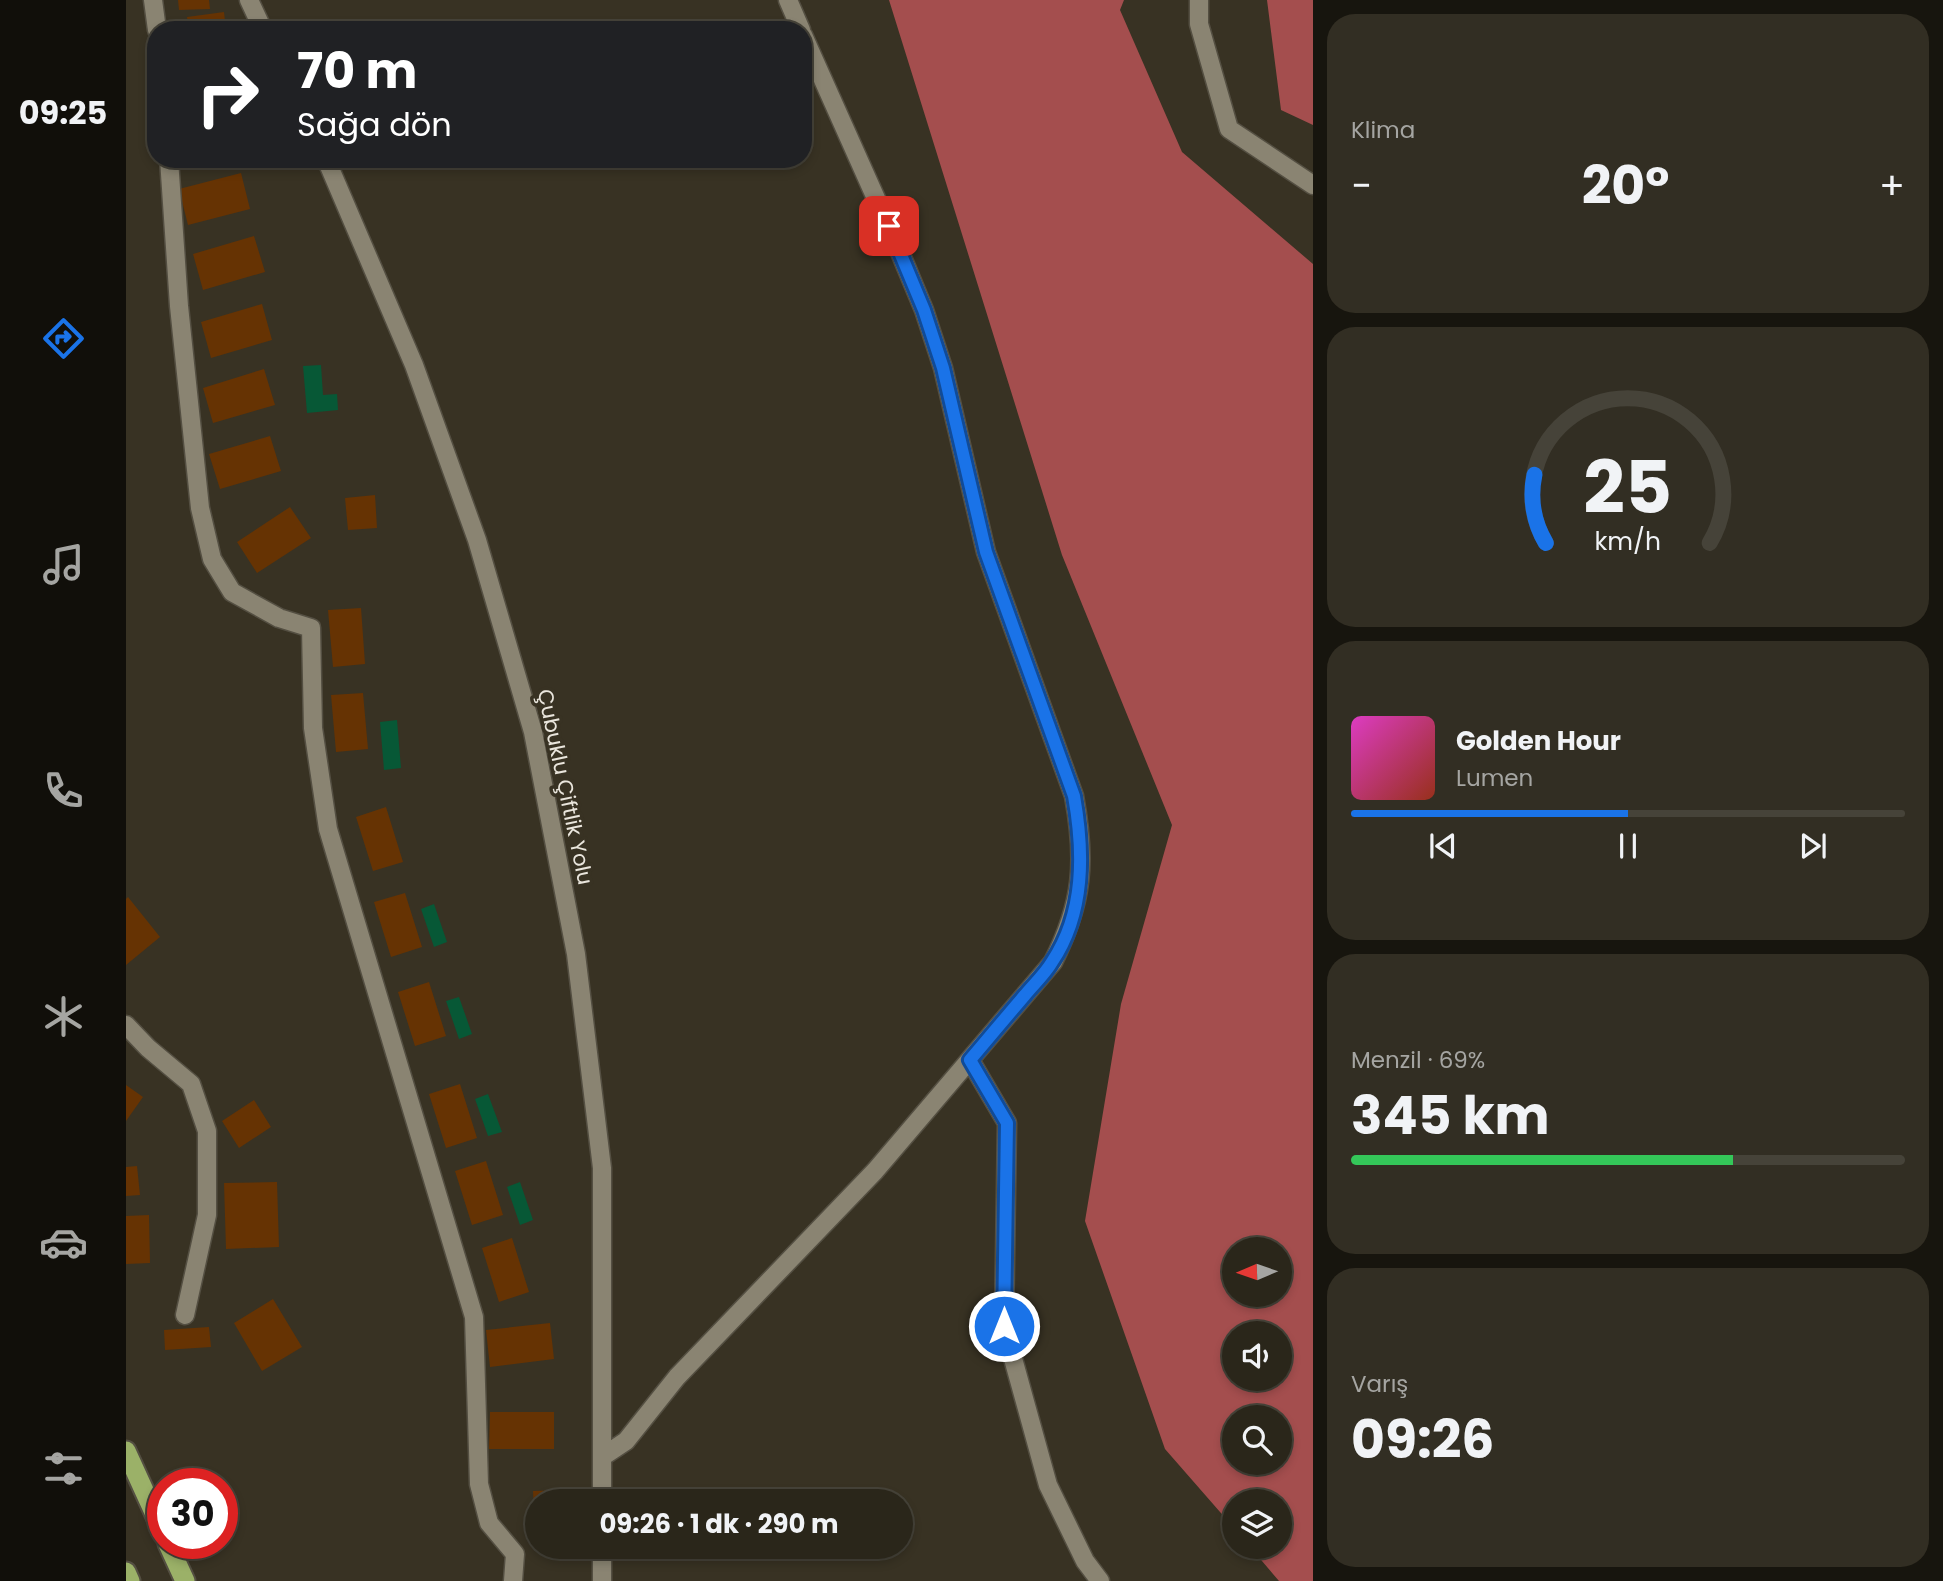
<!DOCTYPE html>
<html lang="tr">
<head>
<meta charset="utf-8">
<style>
	:root { --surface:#2a261a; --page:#322e23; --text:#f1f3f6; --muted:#a5a5a2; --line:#464339; --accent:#1a73e8 }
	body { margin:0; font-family:Poppins,sans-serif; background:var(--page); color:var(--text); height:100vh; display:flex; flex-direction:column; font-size:26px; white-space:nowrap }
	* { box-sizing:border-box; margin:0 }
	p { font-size:23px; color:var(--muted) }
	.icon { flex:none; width:38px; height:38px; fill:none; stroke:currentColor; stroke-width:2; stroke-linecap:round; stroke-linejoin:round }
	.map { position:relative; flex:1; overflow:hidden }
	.sheet { display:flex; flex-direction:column; gap:14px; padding:14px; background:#17150e; width:630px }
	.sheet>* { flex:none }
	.top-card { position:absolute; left:21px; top:21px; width:665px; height:147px; border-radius:28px; box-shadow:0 4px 10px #0003,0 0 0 2px var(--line); background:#202124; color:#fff; overflow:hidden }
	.needle { width:46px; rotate:268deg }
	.buttons { position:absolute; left:1096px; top:1237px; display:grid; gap:14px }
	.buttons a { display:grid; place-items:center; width:70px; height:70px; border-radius:50%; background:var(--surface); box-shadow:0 4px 10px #0003,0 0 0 2px var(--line); font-size:35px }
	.speed { position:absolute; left:21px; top:1468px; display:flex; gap:14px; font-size:35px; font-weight:700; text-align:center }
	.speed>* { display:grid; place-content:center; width:91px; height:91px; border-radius:50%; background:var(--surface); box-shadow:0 4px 10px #0003,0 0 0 2px var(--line); line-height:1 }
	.speed .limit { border:10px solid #d22; background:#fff; color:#111 }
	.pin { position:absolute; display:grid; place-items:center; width:60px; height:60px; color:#fff; margin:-30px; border-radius:14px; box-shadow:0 4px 10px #0006 }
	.me { position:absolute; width:77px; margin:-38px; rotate:0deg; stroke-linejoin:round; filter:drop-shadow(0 0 5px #0008) }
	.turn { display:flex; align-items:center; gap:24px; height:147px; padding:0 35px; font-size:32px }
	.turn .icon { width:91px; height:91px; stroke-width:2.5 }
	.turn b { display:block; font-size:49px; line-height:60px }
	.big { font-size:52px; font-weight:700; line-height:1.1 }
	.sheet .tile { flex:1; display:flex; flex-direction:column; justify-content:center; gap:10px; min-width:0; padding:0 24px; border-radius:28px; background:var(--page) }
	.sheet .dial { align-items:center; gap:0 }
	.dial svg { height:182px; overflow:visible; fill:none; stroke:var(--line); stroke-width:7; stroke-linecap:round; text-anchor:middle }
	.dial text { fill:var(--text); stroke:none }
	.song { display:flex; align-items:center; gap:21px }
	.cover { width:84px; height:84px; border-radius:10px; background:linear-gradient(135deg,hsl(310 70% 55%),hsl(10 70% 35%)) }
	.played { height:7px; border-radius:4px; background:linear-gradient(90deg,var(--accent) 50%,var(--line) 50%) }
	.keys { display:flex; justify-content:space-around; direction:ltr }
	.heat { display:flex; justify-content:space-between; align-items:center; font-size:38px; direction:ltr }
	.charge { height:10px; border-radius:5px; background:linear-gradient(90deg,#34c759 69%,var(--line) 0) }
	.trip { position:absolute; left:399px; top:1489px; width:388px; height:70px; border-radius:35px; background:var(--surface); box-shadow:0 4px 10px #0003,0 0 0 2px var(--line); font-weight:700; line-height:70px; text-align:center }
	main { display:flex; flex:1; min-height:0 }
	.tabs { display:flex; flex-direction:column; width:126px; justify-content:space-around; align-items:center; background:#110f0a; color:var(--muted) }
	.tabs .icon { width:49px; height:49px }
	.tabs .on { color:var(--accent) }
	.tabs b { font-size:32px; color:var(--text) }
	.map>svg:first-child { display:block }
	.forest { fill:#a44e4e; fill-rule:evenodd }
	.water { fill:#075836 }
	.building { fill:#663303 }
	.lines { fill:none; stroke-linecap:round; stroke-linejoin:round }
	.minor-casing { stroke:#544f42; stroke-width:21 }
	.trunk-casing { stroke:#544f42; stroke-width:23 }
	.minor { stroke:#8a8472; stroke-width:18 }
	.trunk { stroke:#9bb168; stroke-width:19 }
	.route-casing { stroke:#114b97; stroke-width:18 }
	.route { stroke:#1a73e8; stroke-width:12 }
	.labels { text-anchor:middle; stroke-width:7; stroke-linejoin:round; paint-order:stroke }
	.street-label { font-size:21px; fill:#eae6dd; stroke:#383223 }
</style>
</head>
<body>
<main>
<nav class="tabs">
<b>09:25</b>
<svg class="icon on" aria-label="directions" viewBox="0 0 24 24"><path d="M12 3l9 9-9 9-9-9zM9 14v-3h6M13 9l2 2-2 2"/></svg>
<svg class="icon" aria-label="music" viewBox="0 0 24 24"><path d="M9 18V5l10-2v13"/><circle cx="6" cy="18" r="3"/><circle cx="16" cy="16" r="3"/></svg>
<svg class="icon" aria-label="phone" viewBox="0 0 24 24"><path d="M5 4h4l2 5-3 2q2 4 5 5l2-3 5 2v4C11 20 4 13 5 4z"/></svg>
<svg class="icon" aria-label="climate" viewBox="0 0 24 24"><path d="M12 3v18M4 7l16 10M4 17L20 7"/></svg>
<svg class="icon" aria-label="car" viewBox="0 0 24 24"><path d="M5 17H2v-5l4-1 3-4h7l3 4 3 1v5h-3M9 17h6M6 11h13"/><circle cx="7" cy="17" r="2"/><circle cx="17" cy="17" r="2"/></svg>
<svg class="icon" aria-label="filters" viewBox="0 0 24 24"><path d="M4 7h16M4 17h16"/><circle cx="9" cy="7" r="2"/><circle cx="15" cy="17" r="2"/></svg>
</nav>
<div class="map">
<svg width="1187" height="1581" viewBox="0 0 1187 1581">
	<rect width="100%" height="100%" fill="#383223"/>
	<path class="forest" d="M 763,0 L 998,0 L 994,10 L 1056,152 L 1187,264 L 1187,1581 L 1153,1581 L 1124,1547 L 1153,1547 L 1153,1502 L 1108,1502 L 1108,1528 L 1039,1449 L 959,1221 L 995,1004 L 1046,825 L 936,555 ZM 1108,1250 L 1153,1250 L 1153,1295 L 1108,1295 ZM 1108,1334 L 1153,1334 L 1153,1379 L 1108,1379 ZM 1108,1418 L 1153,1418 L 1153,1463 L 1108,1463 Z
		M 1141,0 L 1187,0 L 1187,125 L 1155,110 Z"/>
	<path class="water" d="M 195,365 L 197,395 L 211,394 L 212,410 L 181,413 L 177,366 Z
		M 271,720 L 275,768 L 258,770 L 254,722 Z
		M 308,904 L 321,942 L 308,947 L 295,909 Z
		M 333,997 L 346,1034 L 333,1039 L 320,1001 Z
		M 362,1094 L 376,1132 L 362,1136 L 349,1099 Z
		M 394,1182 L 407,1220 L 394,1225 L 381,1187 Z"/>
	<path class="building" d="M 52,0 L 83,0 L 84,9 L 53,10 Z
		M 98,12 L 100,30 L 63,30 L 61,17 Z
		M 115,173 L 124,209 L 62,225 L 53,189 Z
		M 128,236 L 139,272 L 77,290 L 67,254 Z
		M 136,304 L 146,340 L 85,358 L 75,322 Z
		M 138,369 L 149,405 L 87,423 L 77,388 Z
		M 144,436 L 155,471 L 94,489 L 83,454 Z
		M 249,495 L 251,528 L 222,530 L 219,498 Z
		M 164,507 L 185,538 L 131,573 L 111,542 Z
		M 235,608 L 239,664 L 207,667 L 202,610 Z
		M 237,693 L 242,749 L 210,752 L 205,695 Z
		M 260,807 L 277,862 L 247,871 L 230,817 Z
		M 279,893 L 296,947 L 265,957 L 248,902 Z
		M 2,897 L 34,937 L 0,965 L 0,899 Z
		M 303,982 L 320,1036 L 289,1046 L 272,992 Z
		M 334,1084 L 351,1138 L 320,1148 L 303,1094 Z
		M 0,1085 L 17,1097 L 0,1121 Z
		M 128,1100 L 145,1127 L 113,1148 L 96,1121 Z
		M 360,1161 L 377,1215 L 346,1225 L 329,1171 Z
		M 11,1166 L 14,1195 L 0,1196 L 0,1167 Z
		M 151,1182 L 153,1247 L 100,1249 L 98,1183 Z
		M 23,1215 L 24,1263 L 0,1264 L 0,1216 Z
		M 386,1238 L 403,1292 L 373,1302 L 356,1248 Z
		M 147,1299 L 176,1347 L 136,1371 L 108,1323 Z
		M 424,1323 L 428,1359 L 364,1367 L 360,1330 Z
		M 83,1327 L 85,1347 L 39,1350 L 38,1330 Z
		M 364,1412 L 428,1412 L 428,1449 L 363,1449 Z
		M 439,1490 L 440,1502 L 411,1502 L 411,1532 L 409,1532 L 407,1491 Z"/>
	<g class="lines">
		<g class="minor-casing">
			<path id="minor" d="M 27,0 L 31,30
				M 123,0 L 137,30
				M 662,0 L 675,30
				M 1073,0 L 1073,24 L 1103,129 L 1187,185
				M 43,159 L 53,306 L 74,508 L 86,559 L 106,592 L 153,618 L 185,628 L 187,728 L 202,829 L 348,1317 L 353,1484 L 363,1523 L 389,1554 L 387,1581
				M 200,159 L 288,365 L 351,540 L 407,732 L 450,954 L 476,1168 L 476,1502
				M 0,1025 L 22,1048 L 65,1084 L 81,1131 L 81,1215 L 59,1315
				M 844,1060 L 881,1123 L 878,1326 L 922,1485 L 959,1561 L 974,1581
				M 476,1457 L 500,1441 L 551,1377 L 749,1171 L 927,962 C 957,902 960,861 948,796 L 860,552 L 817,368 L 798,310 L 773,250 L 677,35
				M 476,1581 L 476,1547"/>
		</g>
		<g class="trunk-casing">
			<path id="trunk" d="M 0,1451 L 37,1532
				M 42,1544 L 59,1581
				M 0,1572 L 4,1581"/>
		</g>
		<use href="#minor" class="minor"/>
		<use href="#trunk" class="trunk"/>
	</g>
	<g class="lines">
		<g class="route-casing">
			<path id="route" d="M 763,226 L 798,310 L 817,368 L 860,552 L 948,796 C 958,852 959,913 926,962 C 919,974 908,984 899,995 C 880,1017 862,1039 844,1060 L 881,1123 L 878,1326"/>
		</g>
		<use href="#route" class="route"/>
	</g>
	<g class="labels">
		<g class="street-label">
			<text transform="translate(439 787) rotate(78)" y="7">Çubuklu Çiftlik Yolu</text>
		</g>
	</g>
</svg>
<div class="buttons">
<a><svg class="needle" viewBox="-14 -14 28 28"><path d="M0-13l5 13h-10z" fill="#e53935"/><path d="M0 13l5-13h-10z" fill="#a5a5a2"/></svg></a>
<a><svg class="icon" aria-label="sound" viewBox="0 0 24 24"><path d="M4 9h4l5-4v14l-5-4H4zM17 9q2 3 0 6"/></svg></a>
<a><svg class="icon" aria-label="search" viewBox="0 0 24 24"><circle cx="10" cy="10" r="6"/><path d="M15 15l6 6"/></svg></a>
<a><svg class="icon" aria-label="layers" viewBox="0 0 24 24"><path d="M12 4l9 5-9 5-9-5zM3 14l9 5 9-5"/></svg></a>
</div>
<div class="speed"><div class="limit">30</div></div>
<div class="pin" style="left:763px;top:226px;background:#d93025"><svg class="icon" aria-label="arrive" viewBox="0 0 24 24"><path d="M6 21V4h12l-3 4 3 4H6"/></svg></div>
<svg class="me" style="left:878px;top:1326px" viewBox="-20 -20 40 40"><circle r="17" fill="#1a73e8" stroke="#fff" stroke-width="3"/><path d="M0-11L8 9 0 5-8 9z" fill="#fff"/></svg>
<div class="trip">09:26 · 1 dk · 290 m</div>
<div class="top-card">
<div class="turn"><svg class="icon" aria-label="right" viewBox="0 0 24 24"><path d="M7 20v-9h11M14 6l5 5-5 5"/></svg><div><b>70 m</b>Sağa dön</div></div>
</div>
</div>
<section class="sheet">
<div class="tile"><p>Klima</p>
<div class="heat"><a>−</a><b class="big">20°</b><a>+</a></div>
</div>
<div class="tile dial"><svg viewBox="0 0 100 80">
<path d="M14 69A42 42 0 1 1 86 69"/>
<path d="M14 69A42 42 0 0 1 9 39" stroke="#1a73e8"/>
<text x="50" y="56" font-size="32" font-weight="700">25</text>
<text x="50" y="72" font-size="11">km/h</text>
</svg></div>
<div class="tile">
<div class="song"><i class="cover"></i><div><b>Golden Hour</b><p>Lumen</p></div></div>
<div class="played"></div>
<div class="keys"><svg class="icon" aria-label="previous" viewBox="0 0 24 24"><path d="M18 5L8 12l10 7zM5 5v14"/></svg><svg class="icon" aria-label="pause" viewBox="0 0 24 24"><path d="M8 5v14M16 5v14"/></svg><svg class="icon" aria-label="next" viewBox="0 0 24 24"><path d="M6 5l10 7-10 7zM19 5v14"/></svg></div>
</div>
<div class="tile"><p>Menzil · 69%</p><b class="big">345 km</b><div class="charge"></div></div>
<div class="tile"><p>Varış</p><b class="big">09:26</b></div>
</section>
</main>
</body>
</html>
